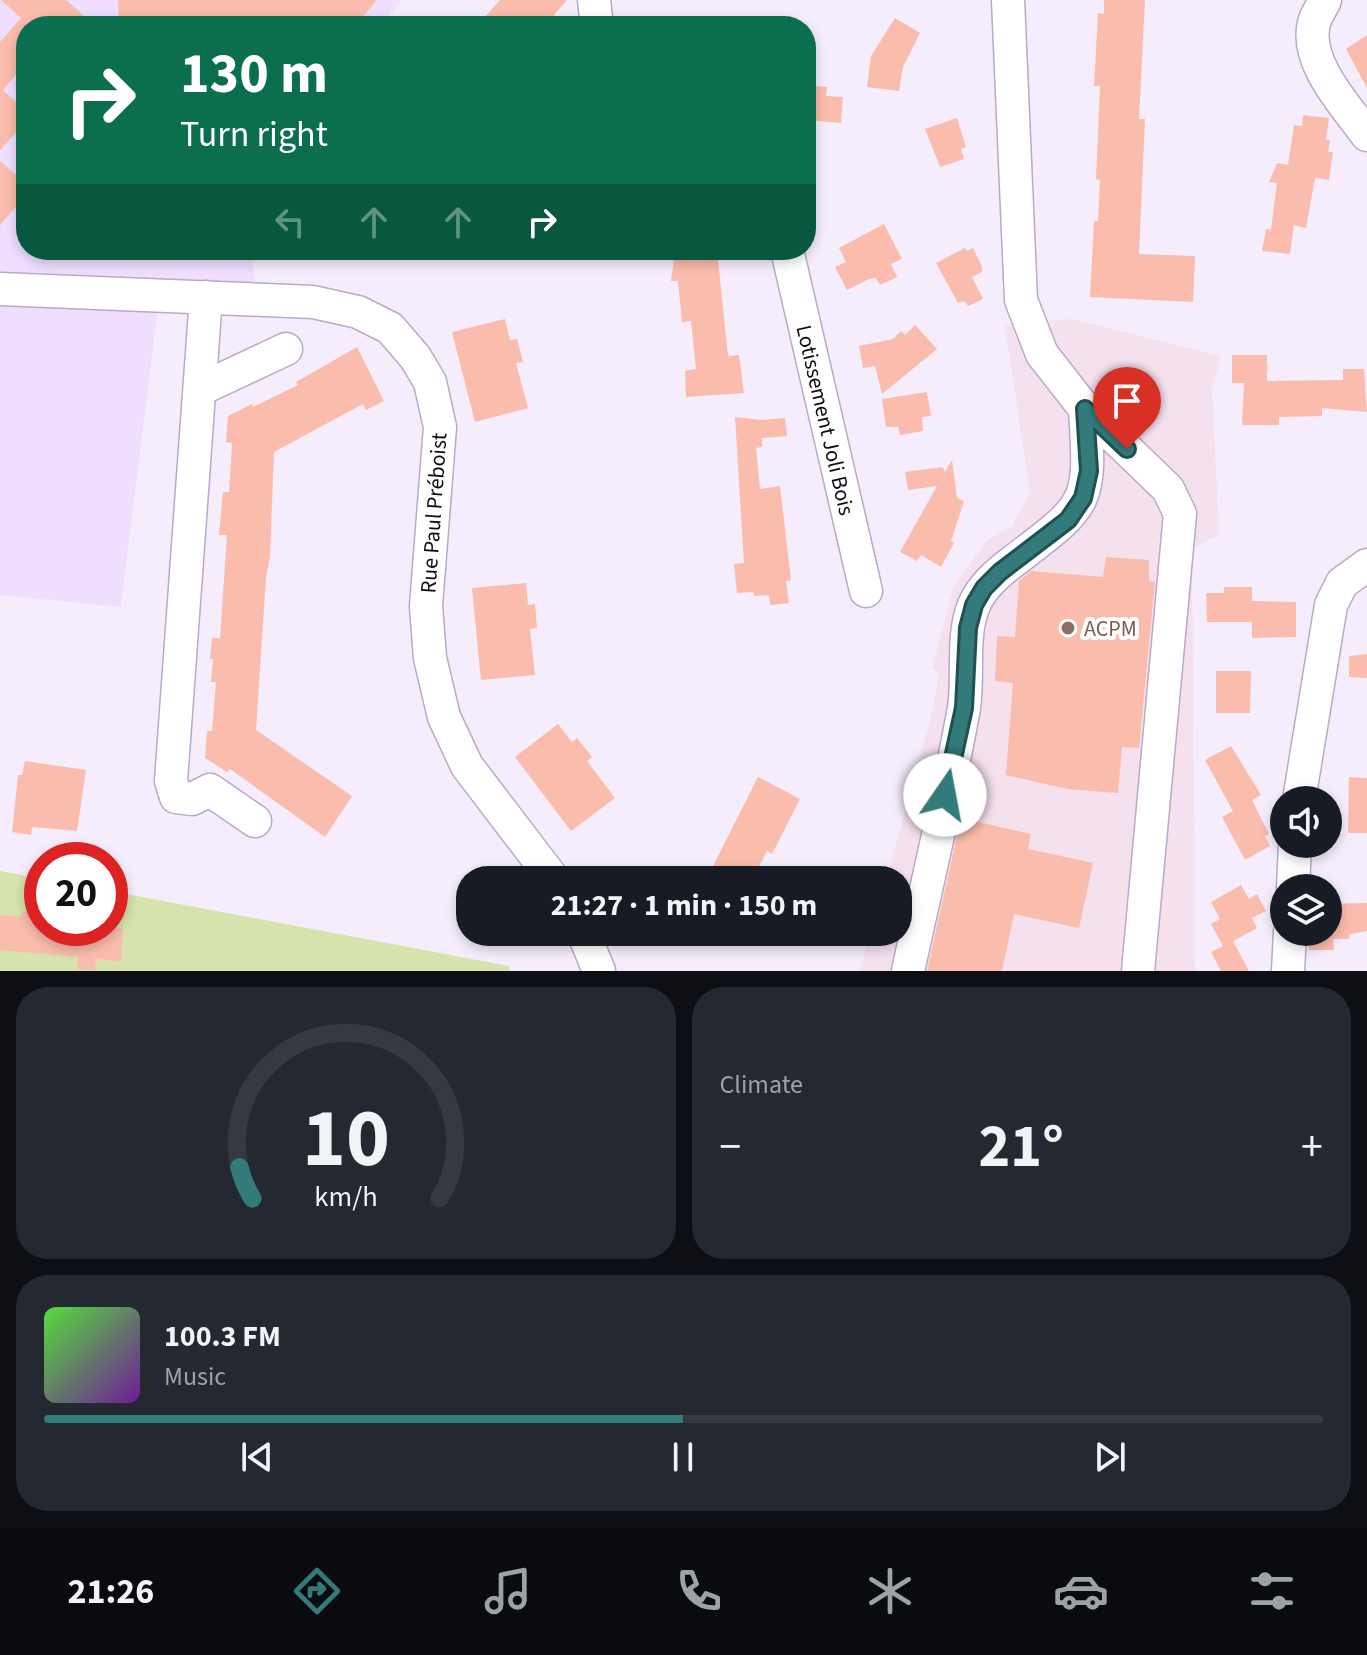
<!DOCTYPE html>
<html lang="en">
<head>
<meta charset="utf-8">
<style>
	:root { --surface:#171b24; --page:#242831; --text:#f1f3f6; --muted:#9ea1a6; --line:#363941; --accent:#327b7a }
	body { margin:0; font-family:"Source Sans 3",sans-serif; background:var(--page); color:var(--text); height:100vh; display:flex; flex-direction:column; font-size:30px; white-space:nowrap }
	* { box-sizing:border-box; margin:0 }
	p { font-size:26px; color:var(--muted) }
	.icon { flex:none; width:44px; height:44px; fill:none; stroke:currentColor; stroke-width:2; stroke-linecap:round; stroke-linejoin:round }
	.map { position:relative; height:971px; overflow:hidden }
	.drawer { display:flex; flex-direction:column; gap:16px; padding:16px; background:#0d0f14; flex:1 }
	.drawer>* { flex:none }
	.top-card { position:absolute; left:16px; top:16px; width:800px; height:244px; border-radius:32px; box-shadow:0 4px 12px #0003; background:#0b6e4f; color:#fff; overflow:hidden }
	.buttons { position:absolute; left:1270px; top:786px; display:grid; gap:16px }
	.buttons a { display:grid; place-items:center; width:72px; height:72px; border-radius:50%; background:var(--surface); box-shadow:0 4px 12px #0003; font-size:40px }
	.speed { position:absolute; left:24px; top:842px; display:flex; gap:16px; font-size:40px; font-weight:700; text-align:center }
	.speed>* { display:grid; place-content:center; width:104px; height:104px; border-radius:50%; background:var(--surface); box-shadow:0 4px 12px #0003; line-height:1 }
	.speed .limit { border:12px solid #d22; background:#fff; color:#111 }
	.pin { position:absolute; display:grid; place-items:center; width:68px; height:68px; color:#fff; margin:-82px -34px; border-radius:50% 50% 50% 0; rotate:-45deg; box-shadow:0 0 8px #0007 }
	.pin .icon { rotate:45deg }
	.me { position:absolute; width:88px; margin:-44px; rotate:12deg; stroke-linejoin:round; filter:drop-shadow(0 0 6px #0008) }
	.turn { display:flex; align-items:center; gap:28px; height:168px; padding:0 32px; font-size:36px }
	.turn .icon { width:104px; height:104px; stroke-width:2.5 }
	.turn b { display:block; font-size:56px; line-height:68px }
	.lanes { display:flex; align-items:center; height:76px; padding:0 32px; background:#0003; justify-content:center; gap:40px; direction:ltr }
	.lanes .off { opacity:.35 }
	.big { font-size:60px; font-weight:700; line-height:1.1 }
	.drawer .widget { flex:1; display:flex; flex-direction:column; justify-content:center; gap:12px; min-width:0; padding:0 28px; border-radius:32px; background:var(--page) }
	.drawer .dial { align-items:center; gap:0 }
	.dial svg { height:208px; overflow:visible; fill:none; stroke:var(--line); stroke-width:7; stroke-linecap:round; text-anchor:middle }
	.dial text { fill:var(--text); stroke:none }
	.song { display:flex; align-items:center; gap:24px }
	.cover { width:96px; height:96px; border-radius:12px; background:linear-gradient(135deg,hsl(110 70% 55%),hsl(280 70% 35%)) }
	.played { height:8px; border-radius:4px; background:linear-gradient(90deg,var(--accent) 50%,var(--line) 50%) }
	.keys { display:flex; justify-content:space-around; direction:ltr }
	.heat { display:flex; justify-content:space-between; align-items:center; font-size:44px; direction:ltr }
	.drawer .tiles { flex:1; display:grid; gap:16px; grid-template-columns:1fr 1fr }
	.widget:last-child { grid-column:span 2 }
	.trip { position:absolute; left:456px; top:866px; width:456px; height:80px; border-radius:32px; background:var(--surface); box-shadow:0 4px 12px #0003; font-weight:700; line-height:80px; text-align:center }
	.tabs { display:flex; height:128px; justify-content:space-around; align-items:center; background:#090b0e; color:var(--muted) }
	.tabs .icon { width:56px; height:56px }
	.tabs .on { color:var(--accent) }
	.tabs b { font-size:36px; color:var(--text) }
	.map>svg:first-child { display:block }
	.built { fill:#efdefe }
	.education { fill:#f5e0ee }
	.green { fill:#d7e3ac }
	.building { fill:#fabcad }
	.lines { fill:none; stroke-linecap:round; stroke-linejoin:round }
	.minor-casing { stroke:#baa9c9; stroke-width:35 }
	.minor { stroke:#fff; stroke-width:32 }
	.route-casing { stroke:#20504f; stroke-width:20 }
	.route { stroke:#327b7a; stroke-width:14 }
	.education-dot { fill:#8d6e63; stroke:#fefefe; stroke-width:3 }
	.labels { text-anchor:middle; stroke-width:8; stroke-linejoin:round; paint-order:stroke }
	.street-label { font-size:22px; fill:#100a14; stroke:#fefefe }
	.education-label { font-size:22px; fill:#785e54; stroke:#fefefe; text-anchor:start }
</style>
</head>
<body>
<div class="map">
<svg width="1367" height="971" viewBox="0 0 1367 971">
	<rect width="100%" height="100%" fill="#f5edfb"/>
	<path class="built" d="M 0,0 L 402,0 L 379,26 L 26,26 L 26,250 L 252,250 L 254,282 L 161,281 L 121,607 L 0,595 Z"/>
	<path class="education" d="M 1073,319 L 1221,356 L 1212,389 L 1219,535 L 1192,548 L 1195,971 L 860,971 L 871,932 L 898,932 L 898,880 L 886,880 L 932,714 L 939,673 L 932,669 L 954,586 L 987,541 L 1013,525 L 1030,492 L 1005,325 Z"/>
	<path class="green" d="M 0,871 L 42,879 L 42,928 L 110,928 L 110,891 L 509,966 L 510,971 L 0,971 Z"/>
	<path class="building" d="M 1,0 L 66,0 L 96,26 L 30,26 L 26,22 L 26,63 L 3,90 L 26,111 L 26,122 L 0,150 L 0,42 L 21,18 Z
		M 118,0 L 377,0 L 355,26 L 119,26 Z
		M 500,0 L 567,0 L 554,15 L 565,26 L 496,26 L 485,17 Z
		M 1104,0 L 1145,0 L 1139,119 L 1145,119 L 1139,254 L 1195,256 L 1193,302 L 1090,297 L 1094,221 L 1098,221 L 1100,180 L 1096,179 L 1100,86 L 1094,86 L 1098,13 L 1104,14 Z
		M 895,18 L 920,33 L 903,67 L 899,91 L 867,87 L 871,56 Z
		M 1367,35 L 1367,88 L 1346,49 Z
		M 806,85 L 827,87 L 826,96 L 843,97 L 841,123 L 806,120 Z
		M 1303,115 L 1329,118 L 1326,140 L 1330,140 L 1328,152 L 1333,152 L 1329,180 L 1315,178 L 1306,228 L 1294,225 L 1290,254 L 1262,251 L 1266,229 L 1271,230 L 1277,183 L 1269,182 L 1277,163 L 1288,165 L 1294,125 L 1302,126 Z
		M 957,118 L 966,147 L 961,149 L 964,159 L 940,167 L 925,129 Z
		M 0,161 L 26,183 L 26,195 L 0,225 Z
		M 884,224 L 902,259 L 891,264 L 897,277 L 880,285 L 876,278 L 869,279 L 847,290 L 835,267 L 846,262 L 839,248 Z
		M 965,248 L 967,251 L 973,248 L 982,267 L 982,272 L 972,277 L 983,299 L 968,306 L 965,301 L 958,303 L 936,263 Z
		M 675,250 L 717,250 L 728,356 L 739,355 L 744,393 L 686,397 L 685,371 L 696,369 L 691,321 L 682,322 L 678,281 L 671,281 Z
		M 505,319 L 510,340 L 517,339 L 523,362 L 516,363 L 528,408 L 475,422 L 452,332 Z
		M 915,325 L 937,349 L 882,394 L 875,366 L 863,368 L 859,346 L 893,339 L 901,331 L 905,335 Z
		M 357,347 L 384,401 L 366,410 L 363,404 L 274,452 L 270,557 L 266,577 L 256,730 L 352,796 L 325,837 L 230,769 L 227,772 L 205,758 L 207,731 L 212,731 L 216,682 L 211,682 L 213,659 L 210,659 L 212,638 L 220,638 L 227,535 L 219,535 L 223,492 L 229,492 L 232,443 L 226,442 L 228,416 L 252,404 L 253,407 L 298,385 L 296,382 Z
		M 1232,355 L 1267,355 L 1267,381 L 1343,380 L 1343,369 L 1364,369 L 1367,412 L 1322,408 L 1322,416 L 1279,417 L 1279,425 L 1242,425 L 1244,383 L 1232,383 Z
		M 927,392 L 931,416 L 922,417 L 923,431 L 900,435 L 898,427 L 886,427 L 882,399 Z
		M 735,417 L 762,420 L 785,418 L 787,436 L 762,438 L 762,447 L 756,448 L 760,489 L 780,486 L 791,580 L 786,581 L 789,603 L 770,605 L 769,595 L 754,596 L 754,592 L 737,593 L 734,564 L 744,563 Z
		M 952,460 L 957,498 L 964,501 L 951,541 L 954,543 L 941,567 L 921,555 L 917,561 L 900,552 L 937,486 L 908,490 L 905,472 L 943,467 L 945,472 Z
		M 1106,557 L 1149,560 L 1149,581 L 1155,582 L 1139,748 L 1122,747 L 1118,793 L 1067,789 L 1006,775 L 1013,683 L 995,681 L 997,636 L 1015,637 L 1019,581 L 1031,571 L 1103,577 Z
		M 526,583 L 528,605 L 535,604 L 537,628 L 530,629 L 535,675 L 481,680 L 472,588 Z
		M 1224,587 L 1252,587 L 1252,601 L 1296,602 L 1296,637 L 1252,638 L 1252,622 L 1207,622 L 1206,593 L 1224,593 Z
		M 1367,654 L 1367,678 L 1349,677 L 1349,656 Z
		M 1216,671 L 1251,671 L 1250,713 L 1216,713 Z
		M 558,724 L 572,742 L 577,738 L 592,757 L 587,761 L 615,798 L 571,831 L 515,757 Z
		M 1231,746 L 1261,795 L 1252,800 L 1269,834 L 1265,836 L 1270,846 L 1245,860 L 1222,817 L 1233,811 L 1205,760 Z
		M 25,761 L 86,770 L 77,831 L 32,827 L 31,835 L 12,832 L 18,775 L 22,775 Z
		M 758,777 L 800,799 L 772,854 L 767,851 L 752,880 L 706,880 Z
		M 1349,777 L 1367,778 L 1367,833 L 1348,833 Z
		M 961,818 L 1031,834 L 1028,849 L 1093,863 L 1079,928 L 1014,914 L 1002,971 L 927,971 Z
		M 1241,885 L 1249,899 L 1257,894 L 1266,911 L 1252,918 L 1257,928 L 1233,941 L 1249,971 L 1221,971 L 1211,952 L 1223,946 L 1211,924 L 1220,919 L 1211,902 Z
		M 1367,903 L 1367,931 L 1350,934 L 1349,939 L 1333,939 L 1334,950 L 1309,950 L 1309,932 L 1328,932 L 1328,904 Z
		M 22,912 L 42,914 L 42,928 L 123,928 L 121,961 L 96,959 L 95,970 L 77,969 L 78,957 L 0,950 L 0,915 L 21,917 Z"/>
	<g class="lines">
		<g class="minor-casing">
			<path id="minor" d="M 594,0 L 597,26
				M 1008,0 L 1021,300 L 1042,354 L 1085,409 L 1168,489 L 1180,514 L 1138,971
				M 1325,0 C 1322,7 1316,15 1314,23 C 1304,62 1346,106 1367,135
				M 787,250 L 866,591
				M 0,289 L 313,302 L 358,312 L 390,328 L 415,357 L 430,382 L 440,427 L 426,606 L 430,658 L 444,717 L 467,766 L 554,880
				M 206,297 L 171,781 L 176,797 L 192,799 L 210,790 L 255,821
				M 201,389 L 286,349
				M 1299,800 L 1331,605 L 1342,583 L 1367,565
				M 1293,888 L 1295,844
				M 583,932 L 599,971
				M 908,971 C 927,883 948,796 964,708 C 969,675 961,636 974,605 C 982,586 999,572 1015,560 C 1090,503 1091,504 1085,409
				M 1288,971 L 1290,932"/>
		</g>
		<use href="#minor" class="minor"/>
	</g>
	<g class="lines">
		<g class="route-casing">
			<path id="route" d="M 945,795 L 964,708 L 968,628 L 974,605 L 984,588 L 1000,572 L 1068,520 L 1083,498 L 1089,471 L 1085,409 L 1127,449"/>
		</g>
		<use href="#route" class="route"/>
	</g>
	<circle class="education-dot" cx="1068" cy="628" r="8"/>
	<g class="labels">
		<g class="street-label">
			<text transform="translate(826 420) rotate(77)" y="8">Lotissement Joli Bois</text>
			<text transform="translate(433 513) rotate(-86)" y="8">Rue Paul Préboist</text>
		</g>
		<g class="education-label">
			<text x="1084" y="636">ACPM</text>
		</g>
	</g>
</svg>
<div class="buttons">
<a><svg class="icon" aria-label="sound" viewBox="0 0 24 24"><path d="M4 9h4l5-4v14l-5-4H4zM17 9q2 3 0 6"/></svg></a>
<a><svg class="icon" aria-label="layers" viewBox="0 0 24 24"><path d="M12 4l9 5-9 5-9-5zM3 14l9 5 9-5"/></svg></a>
</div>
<div class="speed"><div class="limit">20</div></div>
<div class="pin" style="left:1127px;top:449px;background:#d93025"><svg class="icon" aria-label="arrive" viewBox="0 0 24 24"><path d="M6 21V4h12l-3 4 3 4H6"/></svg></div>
<svg class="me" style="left:945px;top:795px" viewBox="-20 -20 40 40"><circle r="19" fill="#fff"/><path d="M0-13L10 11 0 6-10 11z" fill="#327b7a"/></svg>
<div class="trip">21:27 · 1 min · 150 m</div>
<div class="top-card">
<div class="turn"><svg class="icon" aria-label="right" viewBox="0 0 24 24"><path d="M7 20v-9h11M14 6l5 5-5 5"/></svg><div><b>130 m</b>Turn right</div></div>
<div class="lanes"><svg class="icon off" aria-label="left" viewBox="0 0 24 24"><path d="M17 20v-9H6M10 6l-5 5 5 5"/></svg><svg class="icon off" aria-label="ahead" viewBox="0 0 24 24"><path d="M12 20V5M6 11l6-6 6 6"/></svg><svg class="icon off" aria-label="ahead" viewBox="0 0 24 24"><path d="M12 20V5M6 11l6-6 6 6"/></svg><svg class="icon" aria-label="right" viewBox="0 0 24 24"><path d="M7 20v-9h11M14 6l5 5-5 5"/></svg></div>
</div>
</div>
<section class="drawer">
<div class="tiles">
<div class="widget dial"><svg viewBox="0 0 100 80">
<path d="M14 69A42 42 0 1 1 86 69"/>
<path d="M14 69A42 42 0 0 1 9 57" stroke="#327b7a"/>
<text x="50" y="56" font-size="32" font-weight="700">10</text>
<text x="50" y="72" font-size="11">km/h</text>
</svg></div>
<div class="widget"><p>Climate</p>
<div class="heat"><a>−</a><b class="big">21°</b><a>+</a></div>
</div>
<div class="widget">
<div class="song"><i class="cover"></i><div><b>100.3 FM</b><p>Music</p></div></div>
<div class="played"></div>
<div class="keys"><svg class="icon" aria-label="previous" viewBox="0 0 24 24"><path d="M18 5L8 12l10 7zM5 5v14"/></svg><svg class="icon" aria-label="pause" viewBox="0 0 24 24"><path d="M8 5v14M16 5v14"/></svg><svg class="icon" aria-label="next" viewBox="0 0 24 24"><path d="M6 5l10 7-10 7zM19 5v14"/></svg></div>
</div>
</div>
</section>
<nav class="tabs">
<b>21:26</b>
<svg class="icon on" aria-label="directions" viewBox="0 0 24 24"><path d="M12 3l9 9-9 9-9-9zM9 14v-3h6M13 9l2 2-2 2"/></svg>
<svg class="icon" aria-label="music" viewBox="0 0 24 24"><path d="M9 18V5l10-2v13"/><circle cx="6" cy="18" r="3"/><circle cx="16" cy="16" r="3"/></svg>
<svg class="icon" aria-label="phone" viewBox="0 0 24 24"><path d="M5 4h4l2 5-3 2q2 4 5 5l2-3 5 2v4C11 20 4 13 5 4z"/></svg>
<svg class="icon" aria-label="climate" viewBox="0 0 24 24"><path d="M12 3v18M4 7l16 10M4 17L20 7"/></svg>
<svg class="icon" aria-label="car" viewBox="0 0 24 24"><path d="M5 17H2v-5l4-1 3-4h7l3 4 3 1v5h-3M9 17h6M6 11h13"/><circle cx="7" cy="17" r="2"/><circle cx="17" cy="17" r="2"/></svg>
<svg class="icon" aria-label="filters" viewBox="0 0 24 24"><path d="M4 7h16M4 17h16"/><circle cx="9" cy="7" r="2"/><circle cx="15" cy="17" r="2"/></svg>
</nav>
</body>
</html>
